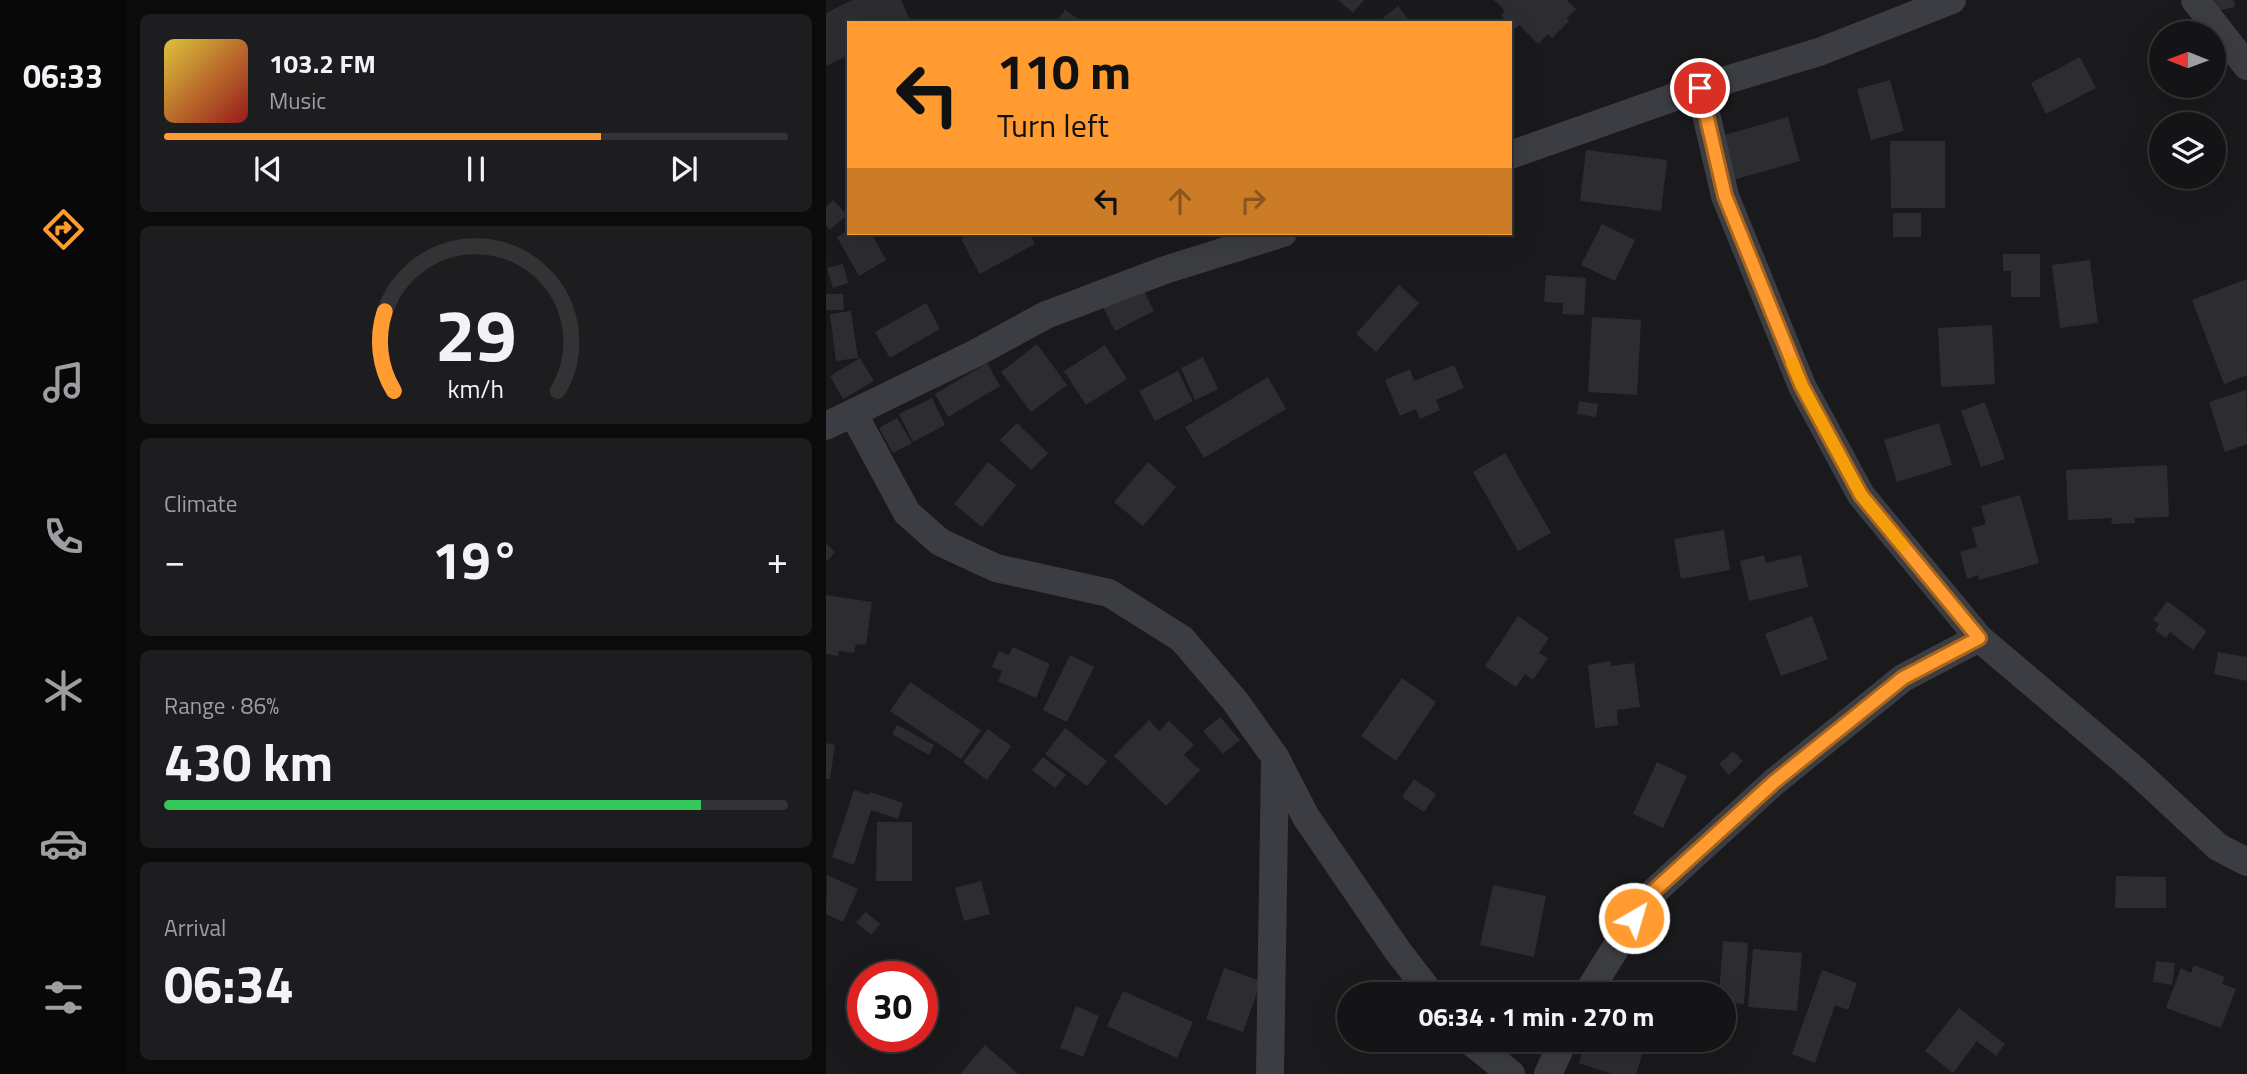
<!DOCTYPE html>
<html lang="en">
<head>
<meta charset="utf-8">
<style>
	:root { --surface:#141416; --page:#1d1d1f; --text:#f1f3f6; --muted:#9d9ea1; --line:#333335; --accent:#ff9b30 }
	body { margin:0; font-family:"Titillium Web",sans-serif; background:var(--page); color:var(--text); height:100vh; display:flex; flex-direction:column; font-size:26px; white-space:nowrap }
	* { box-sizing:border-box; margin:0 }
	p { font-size:23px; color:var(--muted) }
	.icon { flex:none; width:38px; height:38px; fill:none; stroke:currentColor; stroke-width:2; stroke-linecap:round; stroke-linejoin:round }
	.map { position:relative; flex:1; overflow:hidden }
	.panel { display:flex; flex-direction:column; gap:14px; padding:14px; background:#0b0b0c; width:700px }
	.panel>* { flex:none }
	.hud { position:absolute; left:21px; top:21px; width:665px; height:214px; border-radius:0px; box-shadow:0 7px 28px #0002,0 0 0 2px var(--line); background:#ff9b30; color:#111; overflow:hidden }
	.needle { width:46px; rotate:271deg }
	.fabs { position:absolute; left:1323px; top:21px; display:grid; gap:14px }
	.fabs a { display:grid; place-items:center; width:77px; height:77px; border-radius:50%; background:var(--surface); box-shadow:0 7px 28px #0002,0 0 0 2px var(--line); font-size:35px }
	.speed { position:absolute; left:21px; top:961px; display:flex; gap:14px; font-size:35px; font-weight:700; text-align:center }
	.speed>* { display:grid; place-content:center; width:91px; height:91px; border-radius:50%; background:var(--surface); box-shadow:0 7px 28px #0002,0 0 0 2px var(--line); line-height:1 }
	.speed .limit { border:10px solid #d22; background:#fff; color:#111 }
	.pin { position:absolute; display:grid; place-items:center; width:60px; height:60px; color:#fff; margin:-30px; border:4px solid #fff; border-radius:50%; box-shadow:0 2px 7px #0007 }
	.me { position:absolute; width:77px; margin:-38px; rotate:38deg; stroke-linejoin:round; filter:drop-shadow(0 0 5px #0008) }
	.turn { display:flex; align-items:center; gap:24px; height:147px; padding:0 35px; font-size:32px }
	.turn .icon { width:91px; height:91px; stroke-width:2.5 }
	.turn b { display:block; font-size:49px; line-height:60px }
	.lanes { display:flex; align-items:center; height:66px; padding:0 35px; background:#0003; justify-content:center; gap:35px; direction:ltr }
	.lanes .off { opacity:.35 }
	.big { font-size:52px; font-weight:700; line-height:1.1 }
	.panel .widget { flex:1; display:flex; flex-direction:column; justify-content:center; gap:10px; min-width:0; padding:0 24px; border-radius:10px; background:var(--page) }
	.panel .dial { align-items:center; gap:0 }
	.dial svg { height:182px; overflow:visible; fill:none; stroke:var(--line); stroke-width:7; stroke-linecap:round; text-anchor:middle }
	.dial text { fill:var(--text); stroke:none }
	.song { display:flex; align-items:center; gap:21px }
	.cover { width:84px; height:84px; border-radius:10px; background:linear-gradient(135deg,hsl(50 70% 55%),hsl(0 70% 35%)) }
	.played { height:7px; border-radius:4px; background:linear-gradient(90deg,var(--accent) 70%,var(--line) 70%) }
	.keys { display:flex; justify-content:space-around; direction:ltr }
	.heat { display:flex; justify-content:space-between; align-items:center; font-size:38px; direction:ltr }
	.charge { height:10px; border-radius:5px; background:linear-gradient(90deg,#34c759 86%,var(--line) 0) }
	.trip { position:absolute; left:511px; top:982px; width:399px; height:70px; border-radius:35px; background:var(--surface); box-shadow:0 7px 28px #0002,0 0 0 2px var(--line); font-weight:700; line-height:70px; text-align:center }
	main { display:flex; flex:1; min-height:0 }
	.tabs { display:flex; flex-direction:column; width:126px; justify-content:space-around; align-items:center; background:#080809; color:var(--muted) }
	.tabs .icon { width:49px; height:49px }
	.tabs .on { color:var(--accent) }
	.tabs b { font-size:32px; color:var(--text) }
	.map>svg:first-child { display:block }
	.building { fill:#2d2d31 }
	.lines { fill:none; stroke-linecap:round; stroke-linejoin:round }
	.minor { stroke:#3b3d42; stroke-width:28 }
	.route-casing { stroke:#a6651f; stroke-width:18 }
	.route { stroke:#ff9b30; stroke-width:12 }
	.slow { stroke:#f59e0b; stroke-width:12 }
</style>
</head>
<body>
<main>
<nav class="tabs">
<b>06:33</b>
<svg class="icon on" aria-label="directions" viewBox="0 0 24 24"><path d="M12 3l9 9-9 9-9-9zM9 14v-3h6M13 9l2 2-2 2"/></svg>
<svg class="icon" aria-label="music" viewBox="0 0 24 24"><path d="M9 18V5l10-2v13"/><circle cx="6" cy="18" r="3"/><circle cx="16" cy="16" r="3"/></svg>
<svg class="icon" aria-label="phone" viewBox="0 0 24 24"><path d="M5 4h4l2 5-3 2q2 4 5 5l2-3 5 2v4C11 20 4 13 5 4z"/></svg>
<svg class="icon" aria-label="climate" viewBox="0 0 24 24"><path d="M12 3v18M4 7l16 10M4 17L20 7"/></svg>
<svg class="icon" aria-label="car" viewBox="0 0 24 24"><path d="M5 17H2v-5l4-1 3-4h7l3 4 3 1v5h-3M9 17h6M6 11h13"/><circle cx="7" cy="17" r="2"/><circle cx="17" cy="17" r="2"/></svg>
<svg class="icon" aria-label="filters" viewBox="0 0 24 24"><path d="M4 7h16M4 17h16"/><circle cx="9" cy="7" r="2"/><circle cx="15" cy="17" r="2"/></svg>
</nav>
<section class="panel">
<div class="widget">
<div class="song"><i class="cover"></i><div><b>103.2 FM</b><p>Music</p></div></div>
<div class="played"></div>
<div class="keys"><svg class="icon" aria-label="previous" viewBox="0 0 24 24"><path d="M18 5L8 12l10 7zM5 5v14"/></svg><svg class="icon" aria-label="pause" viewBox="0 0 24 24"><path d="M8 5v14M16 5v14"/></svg><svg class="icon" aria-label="next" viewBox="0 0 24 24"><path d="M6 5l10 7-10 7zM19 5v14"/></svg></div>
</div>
<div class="widget dial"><svg viewBox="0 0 100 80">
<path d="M14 69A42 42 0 1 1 86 69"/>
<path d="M14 69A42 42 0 0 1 10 34" stroke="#ff9b30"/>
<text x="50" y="56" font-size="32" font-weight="700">29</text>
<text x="50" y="72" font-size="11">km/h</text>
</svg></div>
<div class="widget"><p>Climate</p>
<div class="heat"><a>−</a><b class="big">19°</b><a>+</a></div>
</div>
<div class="widget"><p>Range · 86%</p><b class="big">430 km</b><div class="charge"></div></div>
<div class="widget"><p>Arrival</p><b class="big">06:34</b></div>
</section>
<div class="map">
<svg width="1421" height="1074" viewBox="0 0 1421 1074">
	<rect width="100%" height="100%" fill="#1a1a1d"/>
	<path class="building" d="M 27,0 L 75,0 L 85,23 L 23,23 L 23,55 L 0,66 L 0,13 Z
		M 512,0 L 538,0 L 527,13 Z
		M 668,0 L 741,0 L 750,9 L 741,18 L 743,21 L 726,38 L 722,34 L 712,44 L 693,25 L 689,29 L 675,15 L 679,11 Z
		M 1383,0 L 1408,0 L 1409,7 L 1386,12 Z
		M 572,6 L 585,23 L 551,23 Z
		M 239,10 L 252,19 L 249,23 L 230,23 Z
		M 1254,57 L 1270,88 L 1220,114 L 1205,83 Z
		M 1064,80 L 1078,131 L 1045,140 L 1031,89 Z
		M 962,117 L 974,161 L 907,180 L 895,136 Z
		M 1064,141 L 1119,141 L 1119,208 L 1065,208 Z
		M 760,150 L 841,160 L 835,211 L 754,201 Z
		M 7,200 L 21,215 L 4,230 L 0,226 L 0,207 Z
		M 1067,213 L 1095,213 L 1095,237 L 1067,237 Z
		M 776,224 L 809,240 L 789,281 L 755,265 Z
		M 23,230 L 23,233 L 45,233 L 60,260 L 33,276 L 11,237 Z
		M 148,233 L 203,233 L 209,244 L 154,274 L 135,239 Z
		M 1177,254 L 1214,254 L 1214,297 L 1185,297 L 1185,271 L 1177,271 Z
		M 1264,260 L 1272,323 L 1234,328 L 1226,265 Z
		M 17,264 L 22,283 L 7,288 L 1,268 Z
		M 720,275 L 760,278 L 758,315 L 736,314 L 737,303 L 718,302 Z
		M 1421,279 L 1421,375 L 1398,384 L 1366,300 Z
		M 573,285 L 593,303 L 550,352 L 530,334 Z
		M 316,287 L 328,311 L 289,331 L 277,307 Z
		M 0,294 L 17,294 L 18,310 L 0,310 Z
		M 100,303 L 114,329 L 64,358 L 49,332 Z
		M 25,311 L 32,358 L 10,361 L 4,314 Z
		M 766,317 L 815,320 L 811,395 L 762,392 Z
		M 1166,325 L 1169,384 L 1115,387 L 1112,328 Z
		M 211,344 L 241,385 L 205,412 L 175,372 Z
		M 279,345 L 301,379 L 260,405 L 238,371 Z
		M 377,357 L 392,389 L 369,400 L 355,368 Z
		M 34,358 L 48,381 L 17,399 L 4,376 Z
		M 161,363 L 174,386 L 122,417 L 109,394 Z
		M 628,365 L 638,388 L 610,400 L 614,410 L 594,419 L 590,409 L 574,416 L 559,380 L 584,369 L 588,381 Z
		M 352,371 L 367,401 L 329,421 L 313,391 Z
		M 442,377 L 460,409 L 378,458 L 359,427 Z
		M 1420,390 L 1421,444 L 1399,452 L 1383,402 Z
		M 106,398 L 119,425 L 87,442 L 73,414 Z
		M 753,401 L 772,404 L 770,417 L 751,414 Z
		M 1159,402 L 1179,459 L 1155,467 L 1135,411 Z
		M 71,418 L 86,443 L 67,453 L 53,428 Z
		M 191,423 L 222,453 L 205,470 L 174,440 Z
		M 1113,423 L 1126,465 L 1071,482 L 1058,440 Z
		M 679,453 L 725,533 L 692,551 L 647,472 Z
		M 162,462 L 190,485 L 156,527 L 128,504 Z
		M 322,462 L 350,487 L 317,526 L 288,502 Z
		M 1341,465 L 1343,517 L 1309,518 L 1309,523 L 1285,524 L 1286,518 L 1242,520 L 1240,470 Z
		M 1194,495 L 1213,563 L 1153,580 L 1152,575 L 1141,579 L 1134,552 L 1151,547 L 1146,528 L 1160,524 L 1155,506 Z
		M 898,530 L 904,570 L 855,579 L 848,539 Z
		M 0,543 L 9,552 L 0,562 Z
		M 938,555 L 940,563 L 975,555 L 982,587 L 923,601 L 914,561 Z
		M 0,595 L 46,602 L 40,645 L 30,644 L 28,653 L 12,651 L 12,656 L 0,654 Z
		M 1341,601 L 1381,631 L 1367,650 L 1344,632 L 1340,638 L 1329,630 L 1333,624 L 1327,620 Z
		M 692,616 L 723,638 L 713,653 L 722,658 L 707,680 L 699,674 L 690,687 L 659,666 Z
		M 986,616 L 1002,659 L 955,676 L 939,634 Z
		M 187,647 L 224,664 L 210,698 L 172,681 L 176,671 L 166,667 L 173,651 L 183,655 Z
		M 1392,652 L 1421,657 L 1421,681 L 1388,674 Z
		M 244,655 L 268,667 L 241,722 L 217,710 Z
		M 785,661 L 785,666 L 808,663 L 814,707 L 791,710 L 792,725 L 769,728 L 762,665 Z
		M 576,678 L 610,702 L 570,761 L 535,736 Z
		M 84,682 L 155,730 L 135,759 L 64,711 Z
		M 394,717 L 414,740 L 397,754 L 377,731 Z
		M 323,720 L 333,731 L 343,721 L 368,745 L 358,755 L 374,770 L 340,806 L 288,756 Z
		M 71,725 L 108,745 L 103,755 L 66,734 Z
		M 239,728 L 281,761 L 261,786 L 219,754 Z
		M 162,729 L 185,746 L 161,780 L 137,762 Z
		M 0,743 L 9,745 L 4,779 L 0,779 Z
		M 907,751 L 917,761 L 903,775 L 893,764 Z
		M 217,757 L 240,775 L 229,788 L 206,770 Z
		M 831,762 L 861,776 L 837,828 L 807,814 Z
		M 588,779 L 610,794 L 598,812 L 576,797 Z
		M 28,790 L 43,795 L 44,792 L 77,803 L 72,819 L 45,810 L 28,865 L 6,857 Z
		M 51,822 L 86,822 L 86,881 L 50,881 Z
		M 1,875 L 32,889 L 17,922 L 0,914 Z
		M 1290,876 L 1340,877 L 1340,908 L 1289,908 Z
		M 155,881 L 164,914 L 138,921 L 129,888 Z
		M 667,885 L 720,896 L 708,957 L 654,945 Z
		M 40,912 L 54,924 L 45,935 L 30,922 Z
		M 897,941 L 922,943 L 918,1004 L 898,1002 L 898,994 L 893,994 Z
		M 927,949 L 976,953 L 971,1011 L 922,1007 Z
		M 1330,961 L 1349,963 L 1346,985 L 1327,982 Z
		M 1368,965 L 1399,977 L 1396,984 L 1410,989 L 1395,1028 L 1340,1008 L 1355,968 L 1365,973 Z
		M 398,968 L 435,981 L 417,1032 L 380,1019 Z
		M 996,970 L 1031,983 L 1022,1010 L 1009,1005 L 989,1063 L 966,1054 Z
		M 297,991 L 367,1022 L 351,1058 L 281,1026 Z
		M 250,1006 L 273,1016 L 257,1057 L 234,1048 Z
		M 1133,1008 L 1179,1044 L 1170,1056 L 1151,1041 L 1127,1073 L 1099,1051 Z
		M 760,1040 L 789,1040 L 818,1049 L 810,1074 L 786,1074 L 753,1063 Z
		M 159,1045 L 192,1074 L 134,1074 Z"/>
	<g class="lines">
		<path class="minor" d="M 1369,0 L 1421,66
			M 874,88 L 899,196 L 976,386 L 1035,495 L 1153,638 L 1310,771 L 1392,847 L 1421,862
			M 684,155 L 874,88 L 993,52 L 1126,0
			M 27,413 L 81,513 L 114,542 L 170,568 L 283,593 L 356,639 L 409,701 L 449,757 L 480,817 L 571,950 L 605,994
			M 0,426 L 150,353 L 220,315 L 339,270 L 457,233
			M 761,994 L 820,899 L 948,782 L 1077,678 L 1153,638
			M 643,1040 L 685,1074
			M 444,1074 L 449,763
			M 722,1074 L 738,1040"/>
	</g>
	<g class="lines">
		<g class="route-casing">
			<path id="route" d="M 808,918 L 820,898 L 948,782 L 1077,678 L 1153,638 L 1035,495 L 976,386 L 899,196 L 874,88"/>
		</g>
		<use href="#route" class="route"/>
		<path class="slow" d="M 966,363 L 976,386 L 1035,495 L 1077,546"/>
	</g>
</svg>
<div class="fabs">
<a><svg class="needle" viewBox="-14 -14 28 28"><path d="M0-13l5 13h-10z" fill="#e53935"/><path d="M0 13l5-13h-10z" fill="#9d9ea1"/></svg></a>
<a><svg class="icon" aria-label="layers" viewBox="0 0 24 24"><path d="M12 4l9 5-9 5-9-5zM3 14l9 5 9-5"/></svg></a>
</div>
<div class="speed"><div class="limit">30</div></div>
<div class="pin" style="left:874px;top:88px;background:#d93025"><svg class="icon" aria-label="arrive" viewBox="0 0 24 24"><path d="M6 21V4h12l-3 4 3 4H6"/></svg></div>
<svg class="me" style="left:808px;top:918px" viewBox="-20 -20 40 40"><circle r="17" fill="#ff9b30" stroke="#fff" stroke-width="3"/><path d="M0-11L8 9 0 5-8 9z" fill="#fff"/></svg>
<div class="trip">06:34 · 1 min · 270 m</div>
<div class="hud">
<div class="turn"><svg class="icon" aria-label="left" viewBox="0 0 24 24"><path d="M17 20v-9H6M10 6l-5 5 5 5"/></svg><div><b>110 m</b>Turn left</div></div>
<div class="lanes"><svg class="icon" aria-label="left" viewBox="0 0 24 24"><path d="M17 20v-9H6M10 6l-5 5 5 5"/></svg><svg class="icon off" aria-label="ahead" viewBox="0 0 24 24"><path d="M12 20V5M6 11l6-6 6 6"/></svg><svg class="icon off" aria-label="right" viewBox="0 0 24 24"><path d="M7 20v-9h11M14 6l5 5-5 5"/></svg></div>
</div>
</div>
</main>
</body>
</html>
